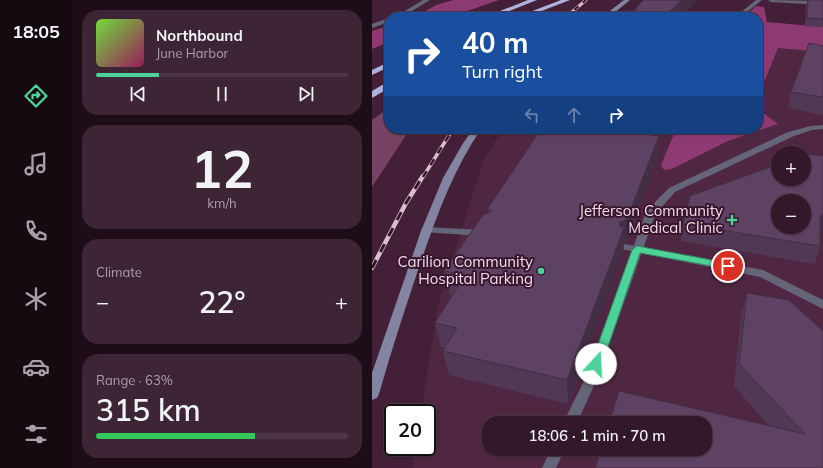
<!DOCTYPE html>
<html lang="en">
<head>
<meta charset="utf-8">
<style>
	:root { --surface:#321829; --page:#3d2535; --text:#f1f3f6; --muted:#a8a0a8; --line:#4d3746; --accent:#4dd39a }
	body { margin:0; font-family:Mulish,sans-serif; background:var(--page); color:var(--text); height:100vh; display:flex; flex-direction:column; font-size:15px; white-space:nowrap }
	* { box-sizing:border-box; margin:0 }
	p { font-size:13px; color:var(--muted) }
	.icon { flex:none; width:22px; height:22px; fill:none; stroke:currentColor; stroke-width:2; stroke-linecap:round; stroke-linejoin:round }
	.map { position:relative; flex:1; overflow:hidden }
	.details { display:flex; flex-direction:column; gap:10px; padding:10px; background:#1c0d17; width:300px }
	.details>* { flex:none }
	.hud { position:absolute; left:12px; top:12px; width:379px; height:122px; border-radius:16px; box-shadow:0 1px 3px #0004,0 0 0 1px var(--line); background:#1a4fa0; color:#fff; overflow:hidden }
	.fabs { position:absolute; left:399px; top:146px; display:grid; gap:8px }
	.fabs a { display:grid; place-items:center; width:40px; height:40px; border-radius:50%; background:var(--surface); box-shadow:0 1px 3px #0004,0 0 0 1px var(--line); font-size:20px }
	.speed { position:absolute; left:12px; top:404px; display:flex; gap:8px; font-size:20px; font-weight:700; text-align:center }
	.speed>* { display:grid; place-content:center; width:52px; height:52px; border-radius:50%; background:var(--surface); box-shadow:0 1px 3px #0004,0 0 0 1px var(--line); line-height:1 }
	.speed .limit { border:2px solid #111; border-radius:6px; background:#fff; color:#111 }
	.pin { position:absolute; display:grid; place-items:center; width:34px; height:34px; color:#fff; margin:-17px; border:2px solid #fff; border-radius:50%; box-shadow:0 1px 4px #0007 }
	.me { position:absolute; width:44px; margin:-22px; rotate:20deg; stroke-linejoin:round; filter:drop-shadow(0 0 3px #0008) }
	.turn { display:flex; align-items:center; gap:14px; height:84px; padding:0 12px; font-size:18px }
	.turn .icon { width:52px; height:52px; stroke-width:2.5 }
	.turn b { display:block; font-size:28px; line-height:34px }
	.lanes { display:flex; align-items:center; height:38px; padding:0 12px; background:#0003; justify-content:center; gap:20px; direction:ltr }
	.lanes .off { opacity:.35 }
	.big { font-size:30px; font-weight:600; line-height:1.1 }
	.details .widget { flex:1; display:flex; flex-direction:column; justify-content:center; gap:6px; min-width:0; padding:0 14px; border-radius:16px; background:var(--page) }
	.details .dial { align-items:center; gap:0 }
	.dial b { font-size:52px; line-height:1 }
	.song { display:flex; align-items:center; gap:12px }
	.cover { width:48px; height:48px; border-radius:6px; background:linear-gradient(135deg,hsl(100 70% 55%),hsl(330 70% 35%)) }
	.played { height:4px; border-radius:2px; background:linear-gradient(90deg,var(--accent) 25%,var(--line) 25%) }
	.keys { display:flex; justify-content:space-around; direction:ltr }
	.heat { display:flex; justify-content:space-between; align-items:center; font-size:22px; direction:ltr }
	.charge { height:6px; border-radius:3px; background:linear-gradient(90deg,#34c759 63%,var(--line) 0) }
	.trip { position:absolute; left:110px; top:416px; width:230px; height:40px; border-radius:16px; background:var(--surface); box-shadow:0 1px 3px #0004,0 0 0 1px var(--line); font-weight:600; line-height:40px; text-align:center }
	main { display:flex; flex:1; min-height:0 }
	.menu { display:flex; flex-direction:column; width:72px; justify-content:space-around; align-items:center; background:#140a10; color:var(--muted) }
	.menu .icon { width:28px; height:28px }
	.menu .active { color:var(--accent) }
	.menu b { font-size:18px; color:var(--text) }
	.map>svg:first-child { display:block }
	.built { fill:#502742; fill-rule:evenodd }
	.green { fill:#764364 }
	.forest { fill:#8d3a73 }
	.lines { fill:none; stroke-linecap:round; stroke-linejoin:round }
	.lane { fill:#646578; fill-rule:evenodd }
	.street { fill:#646578; fill-rule:evenodd }
	.secondary { fill:#8284a1; fill-rule:evenodd }
	.highway { fill:#aeb1de; fill-rule:evenodd }
	.rail-far2-casing { stroke:#d8bece; stroke-width:3 }
	.rail-far1-casing { stroke:#d8bece; stroke-width:3.5 }
	.rail-casing { stroke:#d8bece; stroke-width:4.5 }
	.rail-far2 { stroke:#38162d; stroke-width:2; stroke-dasharray:5.5; stroke-linecap:butt }
	.rail-far1 { stroke:#38162d; stroke-width:2.5; stroke-dasharray:7; stroke-linecap:butt }
	.rail { stroke:#38162d; stroke-width:3; stroke-dasharray:9; stroke-linecap:butt }
	.wall { fill:#513955 }
	.shaded-wall { fill:#422e45 }
	.building { fill:#5e4263; stroke:#422e45; fill-rule:evenodd }
	.route { fill:#4dd39a; stroke:#328964 }
	.poi-dot { fill:#4dd39a; stroke:#38162d; stroke-width:1.5 }
	.labels { text-anchor:middle; stroke-width:4; stroke-linejoin:round; paint-order:stroke }
	.poi-label { font-size:15px; fill:#f3dbe9; stroke:#38162d; text-anchor:end }
</style>
</head>
<body>
<main>
<nav class="menu">
<b>18:05</b>
<svg class="icon active" aria-label="directions" viewBox="0 0 24 24"><path d="M12 3l9 9-9 9-9-9zM9 14v-3h6M13 9l2 2-2 2"/></svg>
<svg class="icon" aria-label="music" viewBox="0 0 24 24"><path d="M9 18V5l10-2v13"/><circle cx="6" cy="18" r="3"/><circle cx="16" cy="16" r="3"/></svg>
<svg class="icon" aria-label="phone" viewBox="0 0 24 24"><path d="M5 4h4l2 5-3 2q2 4 5 5l2-3 5 2v4C11 20 4 13 5 4z"/></svg>
<svg class="icon" aria-label="climate" viewBox="0 0 24 24"><path d="M12 3v18M4 7l16 10M4 17L20 7"/></svg>
<svg class="icon" aria-label="car" viewBox="0 0 24 24"><path d="M5 17H2v-5l4-1 3-4h7l3 4 3 1v5h-3M9 17h6M6 11h13"/><circle cx="7" cy="17" r="2"/><circle cx="17" cy="17" r="2"/></svg>
<svg class="icon" aria-label="filters" viewBox="0 0 24 24"><path d="M4 7h16M4 17h16"/><circle cx="9" cy="7" r="2"/><circle cx="15" cy="17" r="2"/></svg>
</nav>
<section class="details">
<div class="widget">
<div class="song"><i class="cover"></i><div><b>Northbound</b><p>June Harbor</p></div></div>
<div class="played"></div>
<div class="keys"><svg class="icon" aria-label="previous" viewBox="0 0 24 24"><path d="M18 5L8 12l10 7zM5 5v14"/></svg><svg class="icon" aria-label="pause" viewBox="0 0 24 24"><path d="M8 5v14M16 5v14"/></svg><svg class="icon" aria-label="next" viewBox="0 0 24 24"><path d="M6 5l10 7-10 7zM19 5v14"/></svg></div>
</div>
<div class="widget dial"><b>12</b><p>km/h</p></div>
<div class="widget"><p>Climate</p>
<div class="heat"><a>−</a><b class="big">22°</b><a>+</a></div>
</div>
<div class="widget"><p>Range · 63%</p><b class="big">315 km</b><div class="charge"></div></div>
</section>
<div class="map">
<svg width="451" height="468" viewBox="0 0 451 468">
	<rect width="100%" height="100%" fill="#432037"/>
	<path class="built" d="M 406,47 L 451,52 L 451,468 L 41,468 L 44,447 L 55,447 L 55,413 L 49,413 L 66,305 L 112,159 L 131,129 L 304,129 L 289,165 L 300,169 L 356,141 L 405,124 L 386,109 L 386,97 ZM 406,153 L 432,153 L 432,179 L 406,179 ZM 406,201 L 432,201 L 432,227 L 406,227 ZM 117,423 L 333,423 L 333,449 L 117,449 Z"/>
	<path class="green" d="M 17,108 L 17,129 L 38,129 L 0,187 L 0,120 Z"/>
	<path class="forest" d="M 81,0 L 127,0 L 78,17 L 43,17 L 64,5 Z
		M 384,6 L 392,7 L 395,22 L 451,27 L 451,52 L 406,48 L 386,97 L 386,17 L 372,17 Z
		M 17,26 L 17,42 L 0,49 L 0,31 Z
		M 386,109 L 406,124 L 356,141 L 300,169 L 292,170 L 289,165 L 304,129 L 386,129 Z"/>
	<g class="lines">
		<path class="lane" d="M 384,0 L 390,0 L 369,17 L 363,17 Z
			M 451,125 L 451,129 L 440,130 L 422,136 L 303,192 L 283,215 L 225,379 L 205,423 L 191,423 L 213,379 L 273,215 L 284,201 L 297,188 L 416,132 L 439,126 Z
			M 54,227 L 111,230 L 116,233 L 111,236 L 50,232 L 49,230 Z
			M 179,449 L 193,449 L 184,468 L 170,468 Z"/>
		<path class="street" d="M 51,0 L 58,0 L 30,17 L 23,17 Z
			M 396,0 L 451,1 L 451,5 L 399,2 Z
			M 17,18 L 17,22 L 0,28 L 0,24 Z
			M 253,244 L 391,270 L 451,300 L 451,309 L 388,277 L 249,249 L 248,247 Z"/>
		<path class="secondary" d="M 252,0 L 258,0 L 237,17 L 230,17 Z
			M 101,129 L 109,129 C 80,172 64,218 47,267 C 33,309 19,351 7,394 L 5,398 L 0,400 L 0,373 L 49,231 L 71,178 L 90,145 Z"/>
		<path class="highway" d="M 156,0 L 165,0 L 122,17 L 113,17 Z
			M 189,0 L 198,0 L 154,17 L 145,17 Z
			M 17,62 L 17,67 L 0,75 L 0,70 Z
			M 17,81 L 17,88 L 0,98 L 0,91 Z"/>
		<g class="rail-far2-casing">
			<path id="rail-far2" d="M 194,17 L 214,0"/>
		</g>
		<g class="rail-far1-casing">
			<path id="rail-far1" d="M 51,177 L 81,129"/>
		</g>
		<g class="rail-casing">
			<path id="rail" d="M 0,268 L 34,203 L 51,176"/>
		</g>
		<use href="#rail-far2" class="rail-far2"/>
		<use href="#rail-far1" class="rail-far1"/>
		<use href="#rail" class="rail"/>
	</g>
	<path class="wall" d="M 435,0 L 451,0 L 451,27 L 433,26 L 434,6 Z
		M 451,46 L 451,115 L 416,108 L 419,92 Z
		M 132,129 L 295,129 L 286,139 L 285,158 L 254,243 L 252,244 L 251,251 L 196,404 L 77,375 L 71,351 L 73,348 L 69,347 L 63,323 L 80,296 L 78,295 L 72,271 L 117,213 L 116,208 L 165,136 L 133,131 Z
		M 451,156 L 451,230 L 448,231 L 448,246 L 443,264 L 309,241 L 311,224 Z
		M 375,293 L 451,468 L 397,426 L 362,386 L 369,316 Z"/>
	<path class="shaded-wall" d="M 310,0 L 325,0 L 325,1 L 308,17 L 295,14 Z
		M 278,129 L 295,129 L 286,139 L 285,158 L 254,243 L 252,244 L 251,251 L 196,404 L 195,380 L 247,223 L 273,134 Z
		M 451,215 L 451,230 L 443,233 L 448,216 Z"/>
	<path class="building" d="M 271,0 L 310,0 L 295,14 L 324,17 L 248,17 L 255,10 L 262,11 Z
		M 436,0 L 451,0 L 451,19 L 435,18 Z
		M 437,43 L 451,46 L 451,97 L 419,92 Z
		M 169,129 L 278,129 L 273,134 L 287,136 L 255,219 L 247,223 L 248,226 L 252,228 L 195,380 L 71,351 L 85,328 L 63,323 L 93,275 L 72,271 L 111,215 L 120,211 L 116,208 Z
		M 433,154 L 451,156 L 451,215 L 448,216 L 448,246 L 311,224 L 318,196 L 406,164 L 406,179 L 432,179 L 432,155 ZM 406,201 L 432,201 L 432,227 L 406,227 Z
		M 375,293 L 417,300 L 451,331 L 451,468 L 223,468 L 229,449 L 333,449 L 333,423 L 237,423 L 247,391 L 433,434 L 367,364 Z"/>
	<path class="route" d="M 265,246 L 356,263 L 361,266 L 356,269 L 268,253 L 230,364 L 228,367 L 220,367 L 219,364 L 260,250 Z"/>
	<g class="poi-dot">
		<path d="M358 214h4v4h4v4h-4v4h-4v-4h-4v-4h4z"/>
		<circle cx="169" cy="271" r="4"/>
	</g>
	<g class="labels">
		<g class="poi-label">
			<text x="351" y="216">Jefferson Community<tspan x="351" dy="17">Medical Clinic</tspan></text>
			<text x="161" y="267">Carilion Community<tspan x="161" dy="17">Hospital Parking</tspan></text>
		</g>
	</g>
</svg>
<div class="fabs">
<a>+</a>
<a>−</a>
</div>
<div class="speed"><div class="limit">20</div></div>
<div class="pin" style="left:356px;top:266px;background:#d93025"><svg class="icon" aria-label="arrive" viewBox="0 0 24 24"><path d="M6 21V4h12l-3 4 3 4H6"/></svg></div>
<svg class="me" style="left:224px;top:364px" viewBox="-20 -20 40 40"><circle r="19" fill="#fff"/><path d="M0-13L10 11 0 6-10 11z" fill="#4dd39a"/></svg>
<div class="trip">18:06 · 1 min · 70 m</div>
<div class="hud">
<div class="turn"><svg class="icon" aria-label="right" viewBox="0 0 24 24"><path d="M7 20v-9h11M14 6l5 5-5 5"/></svg><div><b>40 m</b>Turn right</div></div>
<div class="lanes"><svg class="icon off" aria-label="left" viewBox="0 0 24 24"><path d="M17 20v-9H6M10 6l-5 5 5 5"/></svg><svg class="icon off" aria-label="ahead" viewBox="0 0 24 24"><path d="M12 20V5M6 11l6-6 6 6"/></svg><svg class="icon" aria-label="right" viewBox="0 0 24 24"><path d="M7 20v-9h11M14 6l5 5-5 5"/></svg></div>
</div>
</div>
</main>
</body>
</html>
